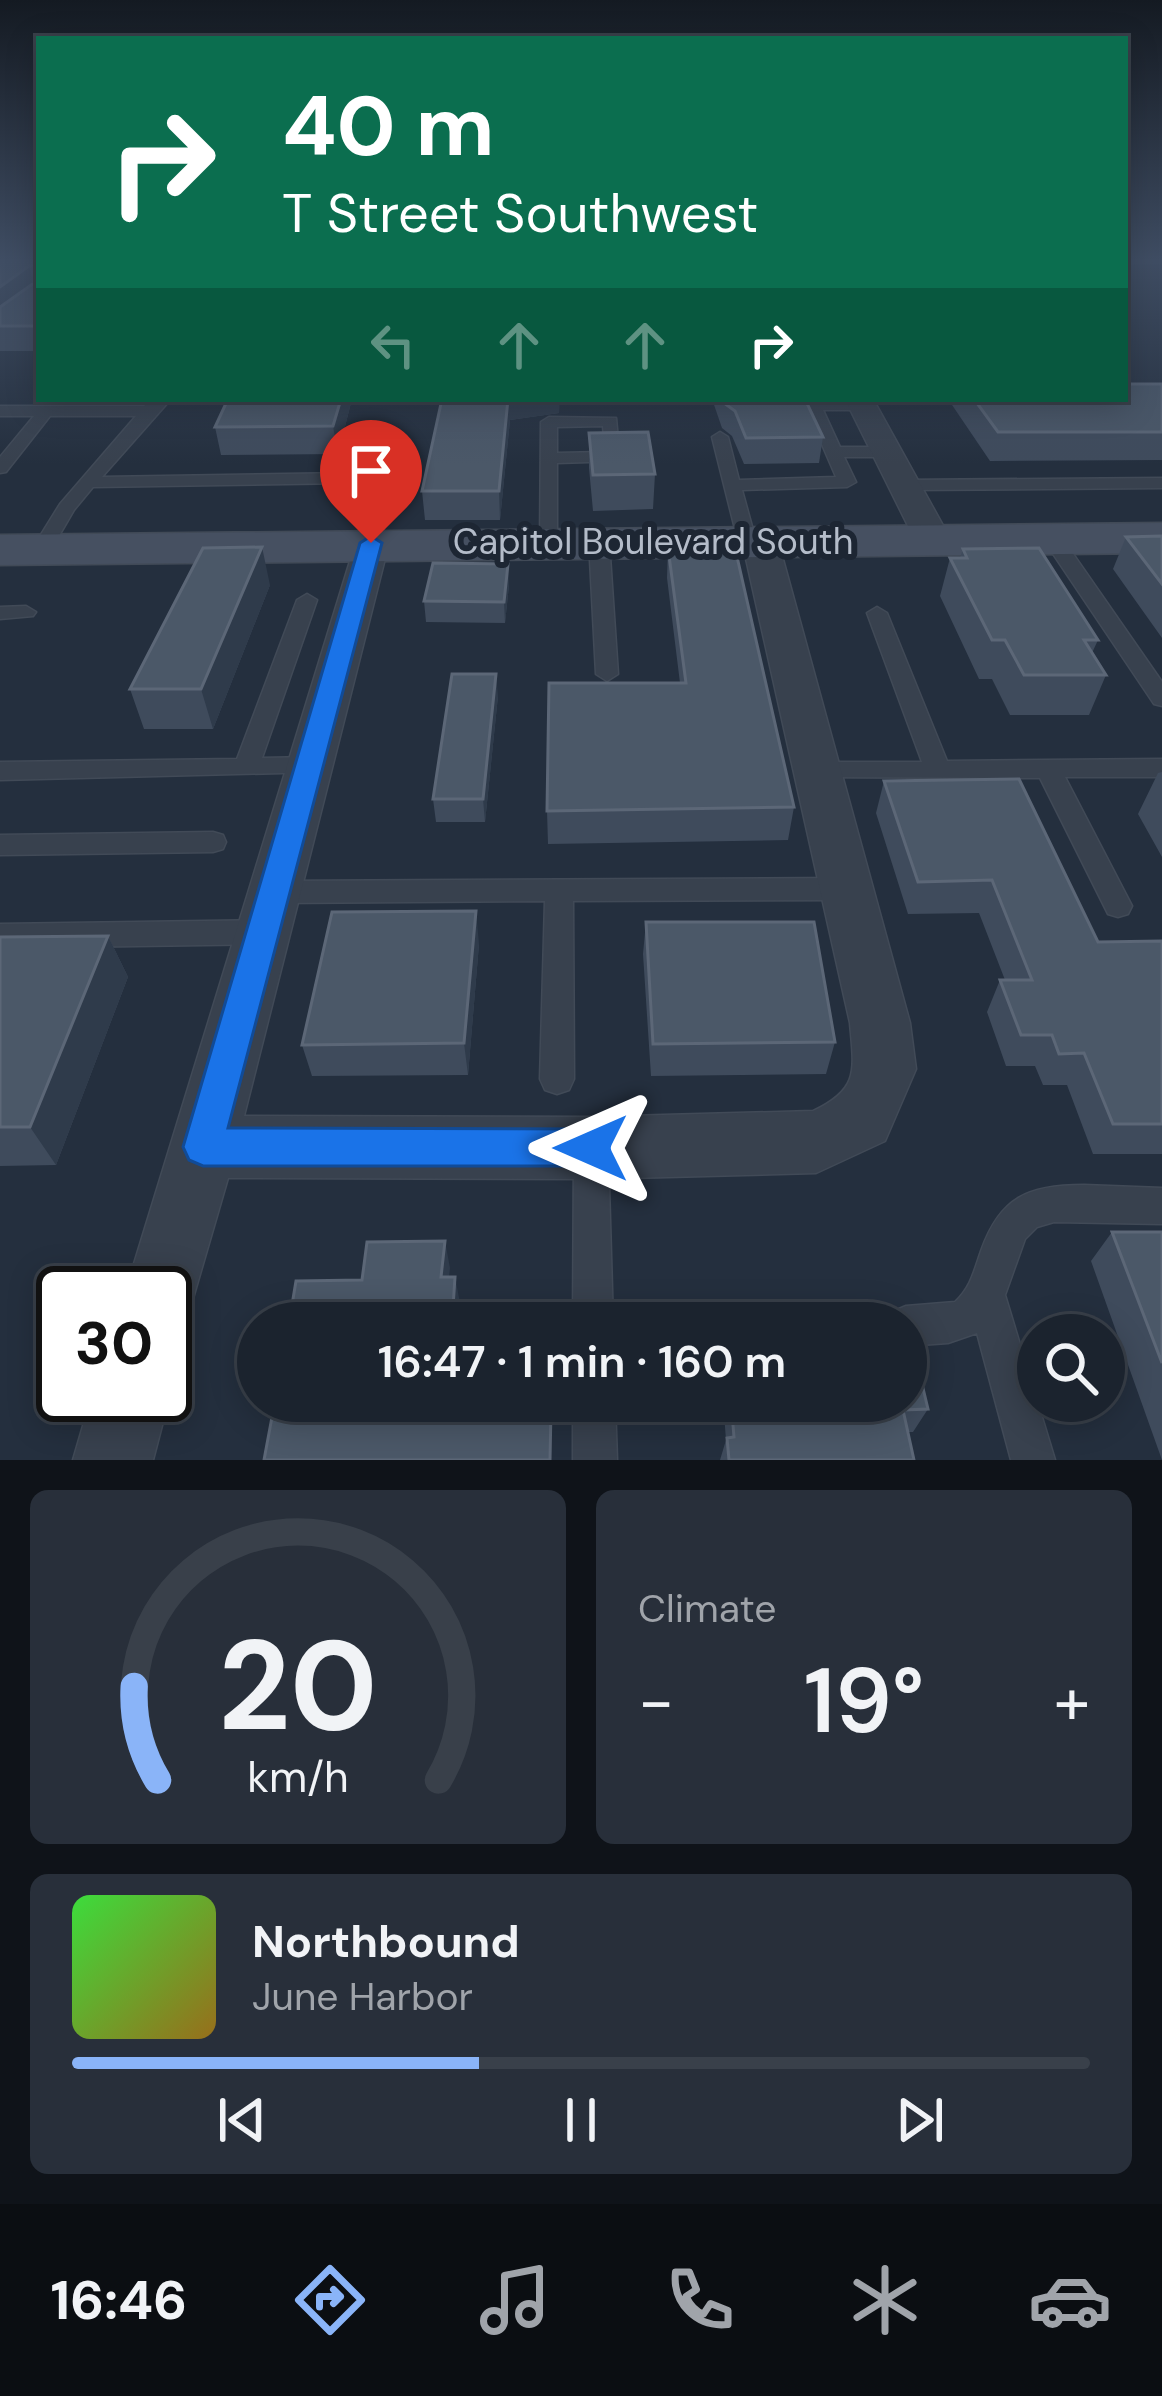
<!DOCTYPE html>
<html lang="en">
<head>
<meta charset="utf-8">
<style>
	:root { --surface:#1b232e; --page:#282f3a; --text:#f1f3f6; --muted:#a0a4aa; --line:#39404a; --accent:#8ab4f8 }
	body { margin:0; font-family:"DM Sans",sans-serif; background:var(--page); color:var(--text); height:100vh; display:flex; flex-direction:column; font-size:45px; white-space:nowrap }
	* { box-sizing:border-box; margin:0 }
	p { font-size:39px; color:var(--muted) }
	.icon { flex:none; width:66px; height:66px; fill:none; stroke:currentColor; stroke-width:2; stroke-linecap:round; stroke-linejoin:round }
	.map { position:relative; height:1460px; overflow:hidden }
	.details { display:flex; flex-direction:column; gap:30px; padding:30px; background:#0f1319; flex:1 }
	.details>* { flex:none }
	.hud { position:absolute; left:36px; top:36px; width:1092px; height:366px; border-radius:0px; box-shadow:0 6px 30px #0003,0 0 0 3px var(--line); background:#0b6e4f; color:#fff; overflow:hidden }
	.tools { position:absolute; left:1017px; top:1314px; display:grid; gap:24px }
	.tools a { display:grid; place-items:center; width:108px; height:108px; border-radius:50%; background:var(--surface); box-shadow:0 6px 30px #0003,0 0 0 3px var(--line); font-size:60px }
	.speed { position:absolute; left:36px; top:1266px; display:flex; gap:24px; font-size:60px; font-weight:700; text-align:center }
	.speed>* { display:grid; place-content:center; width:156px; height:156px; border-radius:50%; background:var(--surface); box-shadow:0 6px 30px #0003,0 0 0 3px var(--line); line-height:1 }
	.speed .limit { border:6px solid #111; border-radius:18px; background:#fff; color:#111 }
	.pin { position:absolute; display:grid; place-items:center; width:102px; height:102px; color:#fff; margin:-123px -51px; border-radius:50% 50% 50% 0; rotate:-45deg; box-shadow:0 0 12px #0007 }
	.pin .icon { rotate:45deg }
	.me { position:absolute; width:132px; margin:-66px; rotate:270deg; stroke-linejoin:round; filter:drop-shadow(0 0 9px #0008) }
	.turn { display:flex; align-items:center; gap:42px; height:252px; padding:0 48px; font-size:54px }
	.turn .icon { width:156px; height:156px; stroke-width:2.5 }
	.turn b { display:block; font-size:84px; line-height:102px }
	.lanes { display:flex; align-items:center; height:114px; padding:0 48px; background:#0003; justify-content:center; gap:60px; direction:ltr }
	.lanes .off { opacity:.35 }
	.big { font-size:90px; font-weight:600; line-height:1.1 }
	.details .card { flex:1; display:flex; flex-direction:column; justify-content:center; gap:18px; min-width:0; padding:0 42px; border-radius:18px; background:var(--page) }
	.details .dial { align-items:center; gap:0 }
	.dial svg { height:312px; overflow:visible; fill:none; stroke:var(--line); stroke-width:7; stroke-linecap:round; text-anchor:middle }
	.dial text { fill:var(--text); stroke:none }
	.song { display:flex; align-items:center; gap:36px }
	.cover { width:144px; height:144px; border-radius:18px; background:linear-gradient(135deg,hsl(120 70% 55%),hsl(40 70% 35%)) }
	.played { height:12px; border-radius:6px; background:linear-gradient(90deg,var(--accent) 40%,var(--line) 40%) }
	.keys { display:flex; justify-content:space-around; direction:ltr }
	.heat { display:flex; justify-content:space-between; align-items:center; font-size:66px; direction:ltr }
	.details .tiles { flex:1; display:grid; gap:30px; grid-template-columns:1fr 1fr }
	.card:last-child { grid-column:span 2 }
	.trip { position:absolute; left:237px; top:1302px; width:690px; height:120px; border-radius:60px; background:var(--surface); box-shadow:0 6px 30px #0003,0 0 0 3px var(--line); font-weight:600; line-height:120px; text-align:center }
	.menu { display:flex; height:192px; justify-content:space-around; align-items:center; background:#0b0e12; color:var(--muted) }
	.menu .icon { width:84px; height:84px }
	.menu .active { color:var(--accent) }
	.menu b { font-size:54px; color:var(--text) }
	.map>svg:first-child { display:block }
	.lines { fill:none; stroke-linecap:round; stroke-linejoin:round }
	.lane-casing { stroke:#414a57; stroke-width:3 }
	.street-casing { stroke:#414a57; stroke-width:3 }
	.secondary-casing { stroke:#414a57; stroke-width:3 }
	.lane { fill:#38414e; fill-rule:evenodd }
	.street { fill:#38414e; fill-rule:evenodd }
	.secondary { fill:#465061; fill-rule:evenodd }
	.wall { fill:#3f4b5c }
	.shaded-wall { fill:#2f3b4b }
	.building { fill:#4b5868; stroke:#5c6777; stroke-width:3 }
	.route { fill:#1a73e8; stroke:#114b97; stroke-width:3 }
	.labels { text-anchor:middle; stroke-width:12; stroke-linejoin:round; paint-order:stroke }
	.far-street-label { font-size:36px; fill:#b4bcc9; stroke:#1d2633 }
</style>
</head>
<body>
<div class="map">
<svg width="1162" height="1460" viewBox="0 0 1162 1460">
	<rect width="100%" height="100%" fill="#242f3e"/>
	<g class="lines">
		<g class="lane-casing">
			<path id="lane" d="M 153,399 L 171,399 L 102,477 L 350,473 L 392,486 L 381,543 L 371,549 L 361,543 L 374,489 L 350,483 L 93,487 L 74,510 L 49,553 L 35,553 L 32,549 L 60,504 L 136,416 L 50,416 L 6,472 L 0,473 L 0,457 L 34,416 L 0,416 L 0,406 L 144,406 Z
				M 813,400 L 867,402 L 870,405 L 862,410 L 823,410 L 840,447 L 888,447 L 896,452 L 888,457 L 844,457 L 856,482 L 847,487 L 742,490 L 756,541 L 746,547 L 739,545 L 712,437 L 720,432 L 728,437 L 739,480 L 836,477 L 805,405 Z
				M 616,418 L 620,461 L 557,463 L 557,542 L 554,546 L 540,546 L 541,422 L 549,417 ZM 603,426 L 605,452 L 557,453 L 557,427 Z
				M 1162,478 L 1162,488 L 906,490 L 897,485 L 906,480 Z
				M 1053,533 L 1060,535 L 1162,682 L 1162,706 L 1154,704 L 1043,539 Z
				M 599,535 L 609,541 L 618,674 L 607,681 L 596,674 L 589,541 Z
				M 307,594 L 317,600 L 262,758 L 312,757 L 324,766 L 321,772 L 0,780 L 0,762 L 237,759 L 297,600 Z
				M 26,606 L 36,612 L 33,616 L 0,619 L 0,607 Z
				M 877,607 L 887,613 L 947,761 L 1162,759 L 1162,777 L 1065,777 L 1132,906 L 1128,914 L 1118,917 L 1108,914 L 1040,778 L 808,777 L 804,771 L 808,765 L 817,762 L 922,762 L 867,613 Z
				M 213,832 L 223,835 L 226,842 L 223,849 L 213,852 L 0,855 L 0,835 Z
				M 846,878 L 856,881 L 860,889 L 856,897 L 846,900 L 573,901 L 574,1079 L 569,1090 L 557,1094 L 545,1090 L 540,1079 L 545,901 L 277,903 L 267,900 L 263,892 L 267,884 L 277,881 Z
				M 265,920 L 275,924 L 280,932 L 275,940 L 265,944 L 0,948 L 0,924 Z
				M 591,1133 L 603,1138 L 608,1150 L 613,1323 L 573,1323 L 574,1150 L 579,1138 Z
				M 1084,1185 L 1162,1188 L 1162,1224 L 1054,1222 L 1037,1227 L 1025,1239 L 1005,1295 L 1055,1460 L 1011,1460 L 977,1333 L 948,1343 L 906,1346 L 906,1323 L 887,1323 L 892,1312 L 906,1306 L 955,1302 C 971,1287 974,1271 981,1251 C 1000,1197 1028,1185 1084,1185 Z
				M 573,1401 L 615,1401 L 617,1460 L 573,1460 Z"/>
		</g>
		<g class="street-casing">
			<path id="street" d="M 845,399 L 873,399 L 951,540 L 946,548 L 920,548 L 915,540 Z
				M 760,530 L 773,533 L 778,541 L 910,1023 L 916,1069 L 885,1141 L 816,1173 L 591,1179 L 228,1178 L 187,1319 L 165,1328 L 165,1293 L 125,1293 L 358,535 L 384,535 L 389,543 L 244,1116 L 591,1117 L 813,1111 C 860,1089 854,1070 850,1023 L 742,541 L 747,533 Z
				M 165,1383 L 170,1395 L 153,1460 L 73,1460 L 92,1395 L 165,1395 Z"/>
		</g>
		<g class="secondary-casing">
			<path id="secondary" d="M 1162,523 L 1162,553 L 0,565 L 0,535 Z"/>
		</g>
		<use href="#lane" class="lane"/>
		<use href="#street" class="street"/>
		<use href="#secondary" class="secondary"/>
	</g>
	<path class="wall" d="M 0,260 L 39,260 L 39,351 L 0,351 Z
		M 1125,260 L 1162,260 L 1162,264 L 1125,265 Z
		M 1162,384 L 1162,460 L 990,461 L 948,399 L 1125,399 Z
		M 228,399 L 352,399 L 338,454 L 221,455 L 215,427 Z
		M 442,399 L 559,413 L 510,420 L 500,520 L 425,520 L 422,491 Z
		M 712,399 L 805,399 L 823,437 L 819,463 L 744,464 L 732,436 L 722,428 Z
		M 589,433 L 655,474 L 653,509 L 593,511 L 589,468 Z
		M 1162,536 L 1162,638 L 1113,569 L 1126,537 Z
		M 668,548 L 794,807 L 788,840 L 548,844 L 547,811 L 680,683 L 667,578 Z
		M 963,549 L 1098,640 L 1092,653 L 1106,675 L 1089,715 L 1010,715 L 992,679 L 979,679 L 940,596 L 950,558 L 960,558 Z
		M 270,585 L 213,729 L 144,729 L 130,689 Z
		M 509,585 L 505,623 L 426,622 L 424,601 Z
		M 498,696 L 485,822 L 436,822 L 433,799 Z
		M 1162,772 L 1162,857 L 1138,814 L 1158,773 Z
		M 884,781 L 1098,942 L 1162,941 L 1162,1154 L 1093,1154 L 1067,1085 L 1043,1085 L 1035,1066 L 1006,1066 L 987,1012 L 1000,980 L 1005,980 L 979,913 L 908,914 L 876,813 Z
		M 646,922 L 835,1042 L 826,1074 L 651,1076 L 643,954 Z
		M 108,936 L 128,977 L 56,1165 L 0,1166 L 0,937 Z
		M 479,944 L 468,1075 L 312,1076 L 302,1045 Z
		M 1112,1232 L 1162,1232 L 1162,1460 L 1091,1261 Z
		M 723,1401 L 906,1401 L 928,1409 L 913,1432 L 908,1432 L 914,1460 L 720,1460 L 726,1440 Z"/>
	<path class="shaded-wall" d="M 29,266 L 36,288 L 0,317 L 0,287 Z
		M 341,399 L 352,399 L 338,454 L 333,426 Z
		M 508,399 L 560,399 L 559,413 L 510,420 L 500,520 L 499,491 Z
		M 262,547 L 270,585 L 213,729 L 201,689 Z
		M 508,564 L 509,585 L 505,623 L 504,602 Z
		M 496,674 L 498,696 L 485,822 L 483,799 Z
		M 476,911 L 479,944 L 468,1075 L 464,1043 Z
		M 108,936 L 128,977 L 56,1165 L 30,1127 Z
		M 445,1241 L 450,1268 L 446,1303 L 441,1277 Z
		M 455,1277 L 460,1303 L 459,1323 L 452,1323 Z"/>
	<path class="building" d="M 0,260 L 39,260 L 39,326 L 0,326 L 0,307 L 34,283 L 35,266 L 29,266 L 0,287 Z
		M 1125,384 L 1162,384 L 1162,432 L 998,432 L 974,399 L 1125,399 Z
		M 228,399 L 341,399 L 333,426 L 215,427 Z
		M 442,399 L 508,399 L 499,491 L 422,491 Z
		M 722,399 L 805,399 L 823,437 L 746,438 L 735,411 L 724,403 Z
		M 648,432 L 655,474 L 593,475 L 589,433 Z
		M 1162,536 L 1162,584 L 1126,537 Z
		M 262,547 L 201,689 L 130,689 L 203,548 Z
		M 668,548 L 735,548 L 794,807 L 547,811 L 549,683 L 686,683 Z
		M 1039,548 L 1098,640 L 1084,640 L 1106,675 L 1024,675 L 1005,640 L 992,640 L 950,558 L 967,558 L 963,549 Z
		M 433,563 L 508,564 L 504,602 L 424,601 Z
		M 452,674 L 496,674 L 483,799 L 433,799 Z
		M 1019,779 L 1098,942 L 1162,941 L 1162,1124 L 1113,1124 L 1084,1053 L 1059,1054 L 1052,1035 L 1021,1035 L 1000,980 L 1032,980 L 992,880 L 918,882 L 884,781 Z
		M 476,911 L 464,1043 L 302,1045 L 332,912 Z
		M 646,922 L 814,922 L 835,1042 L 653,1044 Z
		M 108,936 L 30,1127 L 0,1127 L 0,937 Z
		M 1112,1232 L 1162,1232 L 1162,1363 Z
		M 445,1241 L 441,1277 L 455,1277 L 452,1323 L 289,1323 L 296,1281 L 362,1280 L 367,1242 Z
		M 911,1338 L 928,1409 L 903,1410 L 914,1460 L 729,1460 L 727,1438 L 734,1437 L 731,1401 L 906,1401 L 906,1339 Z
		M 275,1401 L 446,1401 L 446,1408 L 551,1409 L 550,1460 L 264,1460 Z"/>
	<linearGradient id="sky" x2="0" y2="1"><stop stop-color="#141a22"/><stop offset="0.56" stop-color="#3f4d63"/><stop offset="1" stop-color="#3f4d63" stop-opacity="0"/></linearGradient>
	<rect width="1162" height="464" fill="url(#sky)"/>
	<path class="route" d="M 371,536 L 382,543 L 228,1128 L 591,1129 L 605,1134 L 611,1148 L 605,1161 L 591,1166 L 203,1166 L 189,1160 L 183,1147 L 360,543 Z"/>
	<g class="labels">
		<g class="far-street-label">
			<text x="653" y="554">Capitol Boulevard South</text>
		</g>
	</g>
</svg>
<div class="tools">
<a><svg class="icon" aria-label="search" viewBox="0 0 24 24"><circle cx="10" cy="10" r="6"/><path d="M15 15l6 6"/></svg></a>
</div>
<div class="speed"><div class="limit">30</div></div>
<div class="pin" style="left:371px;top:543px;background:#d93025"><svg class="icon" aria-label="arrive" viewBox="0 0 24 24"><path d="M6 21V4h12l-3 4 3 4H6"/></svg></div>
<svg class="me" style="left:591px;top:1148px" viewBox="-20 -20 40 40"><path d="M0-17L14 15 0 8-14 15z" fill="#1a73e8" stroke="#fff" stroke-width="4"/></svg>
<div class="trip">16:47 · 1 min · 160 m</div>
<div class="hud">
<div class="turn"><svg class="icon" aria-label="right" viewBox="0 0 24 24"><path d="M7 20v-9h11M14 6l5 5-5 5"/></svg><div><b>40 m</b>T Street Southwest</div></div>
<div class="lanes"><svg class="icon off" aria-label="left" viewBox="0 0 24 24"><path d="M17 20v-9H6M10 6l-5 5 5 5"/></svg><svg class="icon off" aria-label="ahead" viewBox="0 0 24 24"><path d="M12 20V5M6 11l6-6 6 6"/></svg><svg class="icon off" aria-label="ahead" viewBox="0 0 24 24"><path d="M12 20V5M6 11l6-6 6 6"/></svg><svg class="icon" aria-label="right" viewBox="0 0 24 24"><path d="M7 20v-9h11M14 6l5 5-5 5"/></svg></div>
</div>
</div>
<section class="details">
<div class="tiles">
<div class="card dial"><svg viewBox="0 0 100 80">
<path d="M14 69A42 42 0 1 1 86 69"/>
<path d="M14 69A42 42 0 0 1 8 45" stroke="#8ab4f8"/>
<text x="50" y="56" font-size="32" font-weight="700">20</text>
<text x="50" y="72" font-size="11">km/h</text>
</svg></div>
<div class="card"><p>Climate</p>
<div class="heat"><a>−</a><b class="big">19°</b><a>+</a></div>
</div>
<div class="card">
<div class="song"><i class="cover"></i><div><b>Northbound</b><p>June Harbor</p></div></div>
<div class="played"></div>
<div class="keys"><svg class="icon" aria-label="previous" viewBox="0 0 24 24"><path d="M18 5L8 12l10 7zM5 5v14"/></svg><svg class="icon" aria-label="pause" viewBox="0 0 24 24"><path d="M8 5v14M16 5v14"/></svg><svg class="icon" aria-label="next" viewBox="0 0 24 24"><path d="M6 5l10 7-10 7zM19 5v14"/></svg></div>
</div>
</div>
</section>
<nav class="menu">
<b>16:46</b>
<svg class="icon active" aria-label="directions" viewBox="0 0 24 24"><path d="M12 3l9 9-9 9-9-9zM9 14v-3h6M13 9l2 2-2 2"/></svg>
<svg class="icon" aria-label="music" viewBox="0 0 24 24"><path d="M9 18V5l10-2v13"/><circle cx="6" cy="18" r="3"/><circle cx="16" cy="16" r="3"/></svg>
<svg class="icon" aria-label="phone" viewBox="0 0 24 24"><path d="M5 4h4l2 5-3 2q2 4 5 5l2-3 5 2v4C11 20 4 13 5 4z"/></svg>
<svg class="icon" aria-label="climate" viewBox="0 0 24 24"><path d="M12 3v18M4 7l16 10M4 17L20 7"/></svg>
<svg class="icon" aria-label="car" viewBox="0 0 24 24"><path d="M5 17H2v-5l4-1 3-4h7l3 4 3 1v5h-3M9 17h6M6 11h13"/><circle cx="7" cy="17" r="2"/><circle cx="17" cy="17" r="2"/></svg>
</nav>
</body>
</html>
